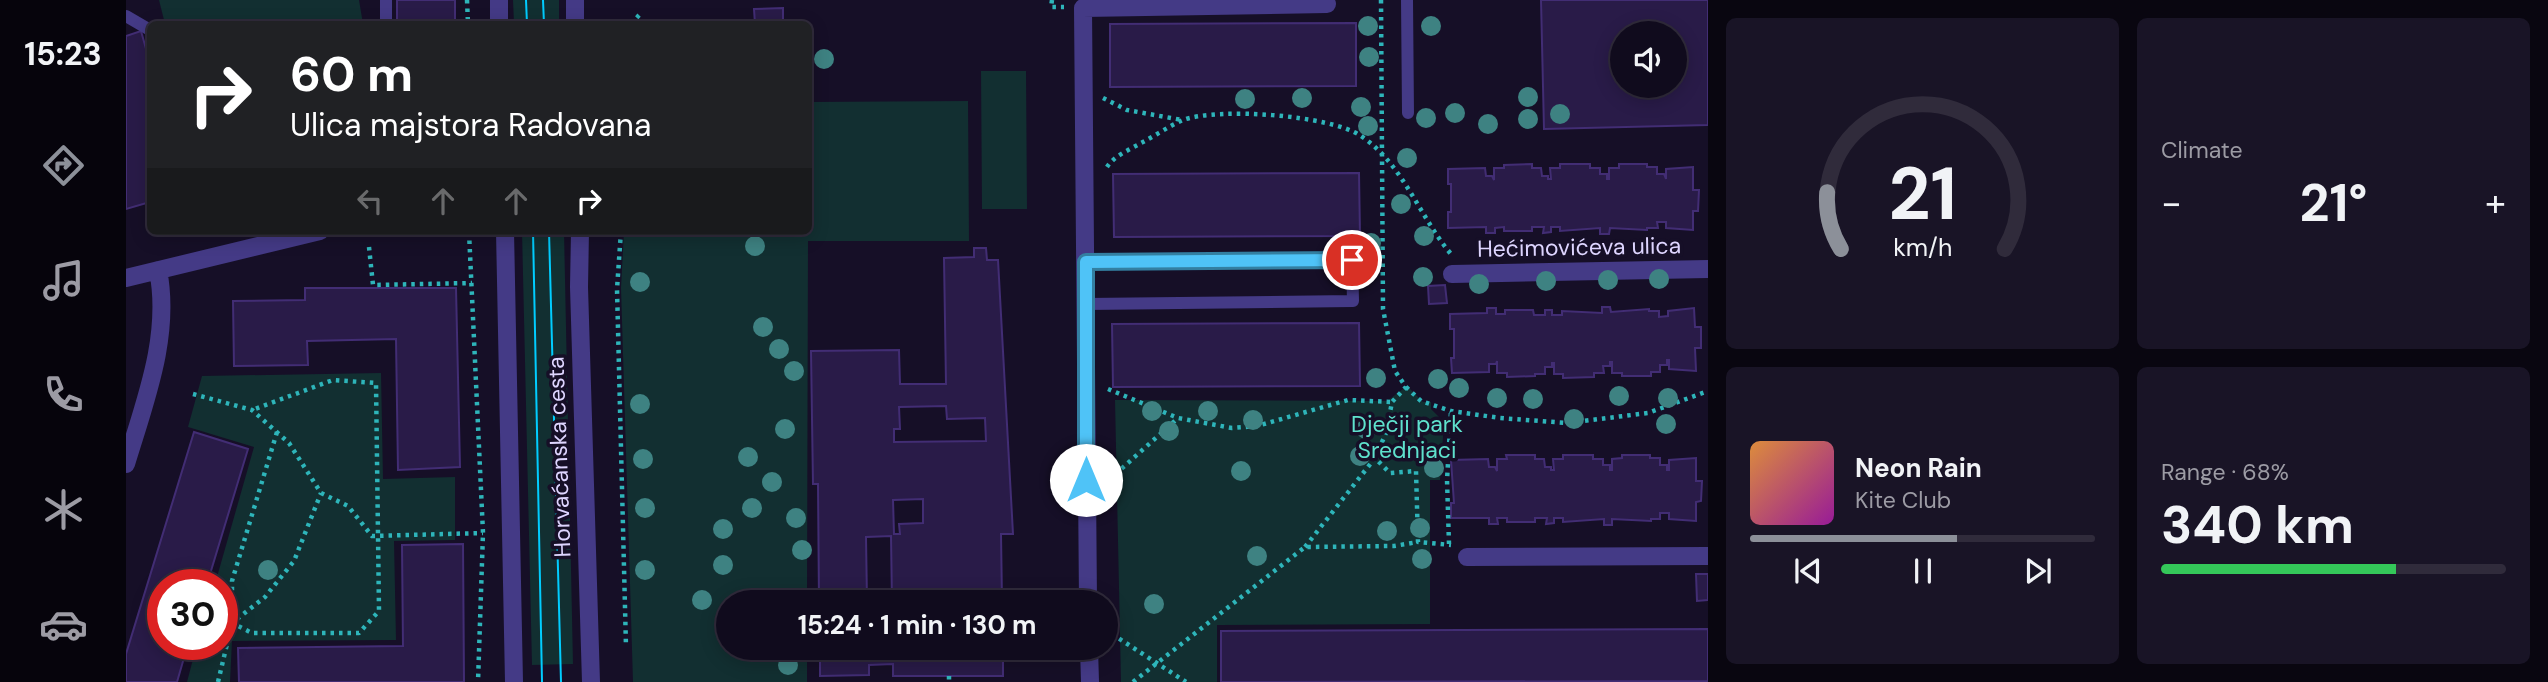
<!DOCTYPE html>
<html lang="en">
<head>
<meta charset="utf-8">
<style>
	:root { --surface:#100b1d; --page:#191426; --text:#f1f3f6; --muted:#9c9ba4; --line:#302b3b; --accent:#8c9099 }
	body { margin:0; font-family:"DM Sans",sans-serif; background:var(--page); color:var(--text); height:100vh; display:flex; flex-direction:column; font-size:26px; white-space:nowrap }
	* { box-sizing:border-box; margin:0 }
	p { font-size:23px; color:var(--muted) }
	.icon { flex:none; width:38px; height:38px; fill:none; stroke:currentColor; stroke-width:2; stroke-linecap:round; stroke-linejoin:round }
	.map { position:relative; flex:1; overflow:hidden }
	.details { display:flex; flex-direction:column; gap:18px; padding:18px; background:#090610; width:840px }
	.details>* { flex:none }
	.guide { position:absolute; left:21px; top:21px; width:665px; height:214px; border-radius:10px; box-shadow:0 4px 18px #0003,0 0 0 2px var(--line); background:#202124; color:#fff; overflow:hidden }
	.tools { position:absolute; left:1484px; top:21px; display:grid; gap:14px }
	.tools a { display:grid; place-items:center; width:77px; height:77px; border-radius:50%; background:var(--surface); box-shadow:0 4px 18px #0003,0 0 0 2px var(--line); font-size:35px }
	.speed { position:absolute; left:21px; top:569px; display:flex; gap:14px; font-size:35px; font-weight:700; text-align:center }
	.speed>* { display:grid; place-content:center; width:91px; height:91px; border-radius:50%; background:var(--surface); box-shadow:0 4px 18px #0003,0 0 0 2px var(--line); line-height:1 }
	.speed .limit { border:10px solid #d22; background:#fff; color:#111 }
	.pin { position:absolute; display:grid; place-items:center; width:60px; height:60px; color:#fff; margin:-30px; border:4px solid #fff; border-radius:50%; box-shadow:0 2px 7px #0007 }
	.me { position:absolute; width:77px; margin:-38px; rotate:0deg; stroke-linejoin:round; filter:drop-shadow(0 0 5px #0008) }
	.turn { display:flex; align-items:center; gap:24px; height:147px; padding:0 28px; font-size:32px }
	.turn .icon { width:91px; height:91px; stroke-width:2.5 }
	.turn b { display:block; font-size:49px; line-height:60px }
	.lanes { display:flex; align-items:center; height:66px; padding:0 28px; background:#0003; justify-content:center; gap:35px; direction:ltr }
	.lanes .off { opacity:.35 }
	.big { font-size:52px; font-weight:700; line-height:1.1 }
	.details .card { flex:1; display:flex; flex-direction:column; justify-content:center; gap:10px; min-width:0; padding:0 24px; border-radius:10px; background:var(--page) }
	.details .dial { align-items:center; gap:0 }
	.dial svg { height:182px; overflow:visible; fill:none; stroke:var(--line); stroke-width:7; stroke-linecap:round; text-anchor:middle }
	.dial text { fill:var(--text); stroke:none }
	.song { display:flex; align-items:center; gap:21px }
	.cover { width:84px; height:84px; border-radius:10px; background:linear-gradient(135deg,hsl(30 70% 55%),hsl(300 70% 35%)) }
	.played { height:7px; border-radius:4px; background:linear-gradient(90deg,var(--accent) 60%,var(--line) 60%) }
	.keys { display:flex; justify-content:space-around; direction:ltr }
	.heat { display:flex; justify-content:space-between; align-items:center; font-size:38px; direction:ltr }
	.charge { height:10px; border-radius:5px; background:linear-gradient(90deg,#34c759 68%,var(--line) 0) }
	.details .tiles { flex:1; display:grid; gap:18px; grid-template-columns:repeat(2,1fr) }
	.trip { position:absolute; left:590px; top:590px; width:402px; height:70px; border-radius:35px; background:var(--surface); box-shadow:0 4px 18px #0003,0 0 0 2px var(--line); font-weight:700; line-height:70px; text-align:center }
	main { display:flex; flex:1; min-height:0 }
	.tabs { display:flex; flex-direction:column; width:126px; justify-content:space-around; align-items:center; background:#06040c; color:var(--muted) }
	.tabs .icon { width:49px; height:49px }
	.tabs .on { color:var(--accent) }
	.tabs b { font-size:32px; color:var(--text) }
	.map>svg:first-child { display:block }
	.green { fill:#122f31 }
	.building { fill:#291b48; stroke:#422d74; stroke-width:2; fill-rule:evenodd }
	.lines { fill:none; stroke-linecap:round; stroke-linejoin:round }
	.path { stroke:#2eb5ba; stroke-width:4.5; stroke-dasharray:3.5 5; stroke-linecap:butt }
	.service { stroke:#443a86; stroke-width:12 }
	.minor { stroke:#443a86; stroke-width:18 }
	.tertiary { stroke:#443a86; stroke-width:18 }
	.tram { stroke:#01cdff; stroke-width:2 }
	.tree { fill:#3e8282 }
	.route-casing { stroke:#337fa1; stroke-width:18 }
	.route { stroke:#4fc3f7; stroke-width:12 }
	.labels { text-anchor:middle; stroke-width:7; stroke-linejoin:round; paint-order:stroke }
	.street-label { font-size:23px; fill:#ded5ff; stroke:#160f27 }
	.park-label { font-size:23px; fill:#5fe1cd; stroke:#160f27 }
</style>
</head>
<body>
<main>
<nav class="tabs">
<b>15:23</b>
<svg class="icon on" aria-label="directions" viewBox="0 0 24 24"><path d="M12 3l9 9-9 9-9-9zM9 14v-3h6M13 9l2 2-2 2"/></svg>
<svg class="icon" aria-label="music" viewBox="0 0 24 24"><path d="M9 18V5l10-2v13"/><circle cx="6" cy="18" r="3"/><circle cx="16" cy="16" r="3"/></svg>
<svg class="icon" aria-label="phone" viewBox="0 0 24 24"><path d="M5 4h4l2 5-3 2q2 4 5 5l2-3 5 2v4C11 20 4 13 5 4z"/></svg>
<svg class="icon" aria-label="climate" viewBox="0 0 24 24"><path d="M12 3v18M4 7l16 10M4 17L20 7"/></svg>
<svg class="icon" aria-label="car" viewBox="0 0 24 24"><path d="M5 17H2v-5l4-1 3-4h7l3 4 3 1v5h-3M9 17h6M6 11h13"/><circle cx="7" cy="17" r="2"/><circle cx="17" cy="17" r="2"/></svg>
</nav>
<div class="map">
<svg width="1582" height="682" viewBox="0 0 1582 682">
	<rect width="100%" height="100%" fill="#160f27"/>
	<path class="green" d="M 33,0 L 233,0 L 237,24 L 39,24 Z
		M 387,0 L 433,0 L 433,24 L 388,24 Z
		M 855,71 L 900,71 L 901,209 L 856,209 Z
		M 842,101 L 843,241 L 682,241 L 681,602 L 602,602 L 602,648 L 681,648 L 681,682 L 507,682 L 495,288 L 498,231 L 682,231 L 683,102 Z
		M 396,231 L 438,231 L 447,664 L 406,665 Z
		M 255,373 L 257,479 L 329,477 L 329,540 L 268,541 L 270,640 L 106,641 L 104,682 L 61,682 L 71,644 L 96,644 L 96,584 L 89,584 L 128,447 L 62,427 L 76,376 Z
		M 1281,386 L 1297,402 L 1305,402 L 1305,409 L 1318,422 L 1314,480 L 1304,480 L 1304,624 L 1091,625 L 1091,682 L 995,682 L 989,400 L 1261,401 Z"/>
	<path class="building" d="M 271,0 L 329,0 L 329,24 L 271,24 Z
		M 1415,0 L 1582,0 L 1582,125 L 1418,129 ZM 1496,33 L 1549,33 L 1549,86 L 1496,86 Z
		M 657,8 L 657,24 L 629,24 L 628,9 Z
		M 1230,23 L 1230,86 L 984,87 L 984,24 Z
		M 15,31 L 24,63 L 24,202 L 0,209 L 0,36 Z
		M 1406,164 L 1406,168 L 1415,168 L 1416,176 L 1422,176 L 1422,179 L 1425,179 L 1424,168 L 1434,168 L 1434,164 L 1464,164 L 1464,168 L 1474,168 L 1474,174 L 1481,174 L 1481,179 L 1483,179 L 1483,168 L 1493,168 L 1493,164 L 1521,164 L 1521,167 L 1531,167 L 1531,174 L 1538,174 L 1540,179 L 1540,169 L 1567,167 L 1567,190 L 1573,190 L 1572,211 L 1567,211 L 1567,230 L 1540,228 L 1540,222 L 1531,222 L 1532,228 L 1521,228 L 1521,230 L 1484,228 L 1483,234 L 1474,234 L 1474,228 L 1434,231 L 1434,227 L 1425,227 L 1425,232 L 1417,233 L 1418,227 L 1406,227 L 1406,231 L 1378,231 L 1378,227 L 1369,228 L 1369,233 L 1360,233 L 1360,227 L 1322,228 L 1322,212 L 1325,212 L 1325,184 L 1322,184 L 1322,169 L 1359,168 L 1360,176 L 1366,176 L 1368,180 L 1368,168 L 1378,168 L 1378,165 Z
		M 1233,173 L 1234,236 L 988,237 L 987,174 Z
		M 848,248 L 860,248 L 861,260 L 872,260 L 887,534 L 875,534 L 876,602 L 766,602 L 765,536 L 740,537 L 741,602 L 693,602 L 692,484 L 687,484 L 685,351 L 773,350 L 774,384 L 820,384 L 818,258 L 848,257 ZM 820,406 L 821,419 L 859,418 L 860,441 L 768,442 L 768,429 L 774,429 L 773,407 ZM 797,499 L 797,523 L 773,524 L 774,534 L 768,534 L 767,500 Z
		M 1319,285 L 1321,303 L 1303,304 L 1302,286 Z
		M 179,288 L 330,288 L 334,467 L 272,470 L 270,339 L 181,341 L 182,365 L 108,366 L 107,301 L 179,300 Z
		M 1476,307 L 1484,307 L 1485,312 L 1523,309 L 1523,311 L 1533,311 L 1533,317 L 1542,316 L 1542,311 L 1568,308 L 1569,327 L 1575,327 L 1575,348 L 1569,348 L 1570,371 L 1543,369 L 1543,360 L 1541,360 L 1541,365 L 1534,365 L 1534,372 L 1525,372 L 1525,376 L 1496,376 L 1496,373 L 1486,373 L 1486,362 L 1484,362 L 1484,366 L 1477,366 L 1478,373 L 1468,373 L 1468,377 L 1437,378 L 1437,374 L 1428,374 L 1428,363 L 1426,363 L 1426,367 L 1419,367 L 1419,374 L 1409,374 L 1409,376 L 1381,377 L 1381,373 L 1371,373 L 1371,361 L 1370,364 L 1363,364 L 1363,372 L 1326,373 L 1325,358 L 1328,358 L 1328,329 L 1324,329 L 1324,314 L 1361,313 L 1361,308 L 1370,308 L 1370,314 L 1379,314 L 1379,310 L 1407,310 L 1408,315 L 1419,315 L 1419,310 L 1426,310 L 1426,315 L 1436,315 L 1436,311 L 1476,313 Z
		M 1233,323 L 1234,386 L 987,387 L 986,324 Z
		M 68,432 L 122,449 L 81,584 L 37,584 L 37,644 L 62,644 L 51,682 L 0,682 L 0,654 Z
		M 1380,455 L 1409,455 L 1409,459 L 1418,459 L 1419,467 L 1425,467 L 1425,470 L 1428,470 L 1427,459 L 1437,459 L 1437,455 L 1467,455 L 1467,459 L 1477,459 L 1477,465 L 1484,465 L 1484,470 L 1486,470 L 1486,459 L 1496,458 L 1496,455 L 1524,455 L 1524,458 L 1534,458 L 1534,465 L 1541,465 L 1541,470 L 1543,470 L 1543,460 L 1570,458 L 1570,481 L 1576,481 L 1575,501 L 1570,502 L 1570,521 L 1543,519 L 1543,513 L 1534,513 L 1534,519 L 1525,519 L 1525,521 L 1486,519 L 1486,525 L 1478,525 L 1478,519 L 1437,522 L 1437,518 L 1428,518 L 1428,523 L 1420,524 L 1421,518 L 1409,518 L 1409,522 L 1381,522 L 1381,518 L 1371,518 L 1372,524 L 1363,524 L 1363,518 L 1325,518 L 1325,503 L 1328,503 L 1325,460 L 1362,459 L 1363,467 L 1369,467 L 1371,471 L 1371,459 L 1381,459 Z
		M 337,544 L 338,682 L 113,682 L 112,648 L 277,646 L 276,545 Z
		M 1570,574 L 1582,574 L 1582,600 L 1571,601 Z
		M 1582,629 L 1582,681 L 1095,682 L 1095,631 Z
		M 694,648 L 877,648 L 877,676 L 767,676 L 767,664 L 743,665 L 743,675 L 694,676 Z"/>
	<g class="lines">
		<path class="path" d="M 341,0 L 342,24
			M 926,0 L 925,7 L 938,7
			M 1255,0 L 1257,309 L 1269,371 L 1280,387 L 1266,402 L 1260,433 L 1249,458 L 1264,473 L 1290,471 L 1292,542 L 1325,545
			M 505,24 L 515,13
			M 977,98 L 1001,110 L 1056,120
			M 981,167 C 988,156 1003,150 1015,143 C 1029,136 1043,126 1057,120 C 1092,107 1205,115 1235,136 C 1277,164 1293,216 1325,254
			M 495,231 L 491,289 L 500,647
			M 343,232 L 357,533 L 352,682
			M 243,247 L 247,285 L 346,283
			M 1280,387 L 1295,401 L 1325,411 L 1374,418 L 1441,423 L 1522,413 L 1582,391
			M 982,389 L 1052,418 L 1106,428 L 1131,426 L 1222,400 L 1266,402
			M 67,394 L 126,410 L 163,443 L 195,493 L 222,506 L 246,536 L 357,533
			M 151,432 L 106,581 L 106,623 L 139,597 L 168,561 L 195,493
			M 983,480 L 1052,418
			M 1323,544 L 1321,480 L 1325,411
			M 1179,547 L 1249,458
			M 986,634 L 1060,682
			M 823,676 L 823,682
			M 92,682 L 106,623 L 126,633 L 233,633 L 253,611 L 250,383 L 207,380 L 126,410
			M 1007,682 L 1179,547 L 1268,546 L 1292,542"/>
		<path class="service" d="M 260,0 L 260,24
			M 1281,0 L 1282,113
			M 0,16 L 24,30
			M 960,262 L 1226,260 L 1227,301 L 960,304"/>
		<path class="minor" d="M 1326,274 L 1582,269
			M 0,278 L 194,231
			M 0,464 C 19,401 45,336 32,270
			M 1341,557 L 1582,556
			M 962,602 L 957,8 L 1201,4
			M 963,648 L 964,682"/>
		<path class="tertiary" d="M 373,0 L 373,24
			M 449,0 L 449,24
			M 379,231 L 388,682
			M 454,231 L 453,287 L 465,682"/>
		<path class="tram" d="M 400,0 L 401,24
			M 417,0 L 418,24
			M 407,231 L 416,682
			M 423,231 L 435,682"/>
	</g>
	<g class="tree">
		<circle cx="1242" cy="26" r="10"/>
		<circle cx="1305" cy="26" r="10"/>
		<circle cx="1243" cy="57" r="10"/>
		<circle cx="698" cy="59" r="10"/>
		<circle cx="1402" cy="97" r="10"/>
		<circle cx="1176" cy="98" r="10"/>
		<circle cx="1119" cy="99" r="10"/>
		<circle cx="1235" cy="107" r="10"/>
		<circle cx="1329" cy="113" r="10"/>
		<circle cx="1434" cy="114" r="10"/>
		<circle cx="1300" cy="118" r="10"/>
		<circle cx="1402" cy="119" r="10"/>
		<circle cx="1362" cy="124" r="10"/>
		<circle cx="1242" cy="126" r="10"/>
		<circle cx="1281" cy="158" r="10"/>
		<circle cx="1275" cy="204" r="10"/>
		<circle cx="1298" cy="236" r="10"/>
		<circle cx="1245" cy="243" r="10"/>
		<circle cx="629" cy="246" r="10"/>
		<circle cx="1297" cy="277" r="10"/>
		<circle cx="1533" cy="279" r="10"/>
		<circle cx="1482" cy="280" r="10"/>
		<circle cx="1420" cy="281" r="10"/>
		<circle cx="514" cy="282" r="10"/>
		<circle cx="1353" cy="284" r="10"/>
		<circle cx="637" cy="327" r="10"/>
		<circle cx="653" cy="349" r="10"/>
		<circle cx="668" cy="371" r="10"/>
		<circle cx="1250" cy="378" r="10"/>
		<circle cx="1312" cy="379" r="10"/>
		<circle cx="1333" cy="388" r="10"/>
		<circle cx="1493" cy="396" r="10"/>
		<circle cx="1371" cy="398" r="10"/>
		<circle cx="1542" cy="398" r="10"/>
		<circle cx="1407" cy="399" r="10"/>
		<circle cx="514" cy="404" r="10"/>
		<circle cx="1026" cy="411" r="10"/>
		<circle cx="1082" cy="411" r="10"/>
		<circle cx="1448" cy="419" r="10"/>
		<circle cx="1127" cy="420" r="10"/>
		<circle cx="1540" cy="424" r="10"/>
		<circle cx="659" cy="429" r="10"/>
		<circle cx="1240" cy="429" r="10"/>
		<circle cx="1043" cy="431" r="10"/>
		<circle cx="1234" cy="456" r="10"/>
		<circle cx="622" cy="457" r="10"/>
		<circle cx="517" cy="459" r="10"/>
		<circle cx="1308" cy="468" r="10"/>
		<circle cx="1115" cy="471" r="10"/>
		<circle cx="646" cy="482" r="10"/>
		<circle cx="519" cy="508" r="10"/>
		<circle cx="626" cy="508" r="10"/>
		<circle cx="670" cy="518" r="10"/>
		<circle cx="1294" cy="528" r="10"/>
		<circle cx="597" cy="529" r="10"/>
		<circle cx="1261" cy="531" r="10"/>
		<circle cx="676" cy="550" r="10"/>
		<circle cx="1131" cy="556" r="10"/>
		<circle cx="1296" cy="559" r="10"/>
		<circle cx="597" cy="565" r="10"/>
		<circle cx="142" cy="570" r="10"/>
		<circle cx="519" cy="570" r="10"/>
		<circle cx="576" cy="600" r="10"/>
		<circle cx="1028" cy="604" r="10"/>
		<circle cx="662" cy="665" r="10"/>
	</g>
	<g class="lines">
		<g class="route-casing">
			<path id="route" d="M 960,480 L 960,262 L 1226,260"/>
		</g>
		<use href="#route" class="route"/>
	</g>
	<g class="labels">
		<g class="street-label">
			<text transform="translate(1453 247) rotate(-1)" y="8">Hećimovićeva ulica</text>
			<text transform="translate(433 457) rotate(-92)" y="8">Horvaćanska cesta</text>
		</g>
		<g class="park-label">
			<text x="1281" y="432">Dječji park<tspan x="1281" dy="26">Srednjaci</tspan></text>
		</g>
	</g>
</svg>
<div class="tools">
<a><svg class="icon" aria-label="sound" viewBox="0 0 24 24"><path d="M4 9h4l5-4v14l-5-4H4zM17 9q2 3 0 6"/></svg></a>
</div>
<div class="speed"><div class="limit">30</div></div>
<div class="pin" style="left:1226px;top:260px;background:#d93025"><svg class="icon" aria-label="arrive" viewBox="0 0 24 24"><path d="M6 21V4h12l-3 4 3 4H6"/></svg></div>
<svg class="me" style="left:960px;top:480px" viewBox="-20 -20 40 40"><circle r="19" fill="#fff"/><path d="M0-13L10 11 0 6-10 11z" fill="#4fc3f7"/></svg>
<div class="trip">15:24 · 1 min · 130 m</div>
<div class="guide">
<div class="turn"><svg class="icon" aria-label="right" viewBox="0 0 24 24"><path d="M7 20v-9h11M14 6l5 5-5 5"/></svg><div><b>60 m</b>Ulica majstora Radovana</div></div>
<div class="lanes"><svg class="icon off" aria-label="left" viewBox="0 0 24 24"><path d="M17 20v-9H6M10 6l-5 5 5 5"/></svg><svg class="icon off" aria-label="ahead" viewBox="0 0 24 24"><path d="M12 20V5M6 11l6-6 6 6"/></svg><svg class="icon off" aria-label="ahead" viewBox="0 0 24 24"><path d="M12 20V5M6 11l6-6 6 6"/></svg><svg class="icon" aria-label="right" viewBox="0 0 24 24"><path d="M7 20v-9h11M14 6l5 5-5 5"/></svg></div>
</div>
</div>
<section class="details">
<div class="tiles">
<div class="card dial"><svg viewBox="0 0 100 80">
<path d="M14 69A42 42 0 1 1 86 69"/>
<path d="M14 69A42 42 0 0 1 8 44" stroke="#8c9099"/>
<text x="50" y="56" font-size="32" font-weight="700">21</text>
<text x="50" y="72" font-size="11">km/h</text>
</svg></div>
<div class="card"><p>Climate</p>
<div class="heat"><a>−</a><b class="big">21°</b><a>+</a></div>
</div>
<div class="card">
<div class="song"><i class="cover"></i><div><b>Neon Rain</b><p>Kite Club</p></div></div>
<div class="played"></div>
<div class="keys"><svg class="icon" aria-label="previous" viewBox="0 0 24 24"><path d="M18 5L8 12l10 7zM5 5v14"/></svg><svg class="icon" aria-label="pause" viewBox="0 0 24 24"><path d="M8 5v14M16 5v14"/></svg><svg class="icon" aria-label="next" viewBox="0 0 24 24"><path d="M6 5l10 7-10 7zM19 5v14"/></svg></div>
</div>
<div class="card"><p>Range · 68%</p><b class="big">340 km</b><div class="charge"></div></div>
</div>
</section>
</main>
</body>
</html>
